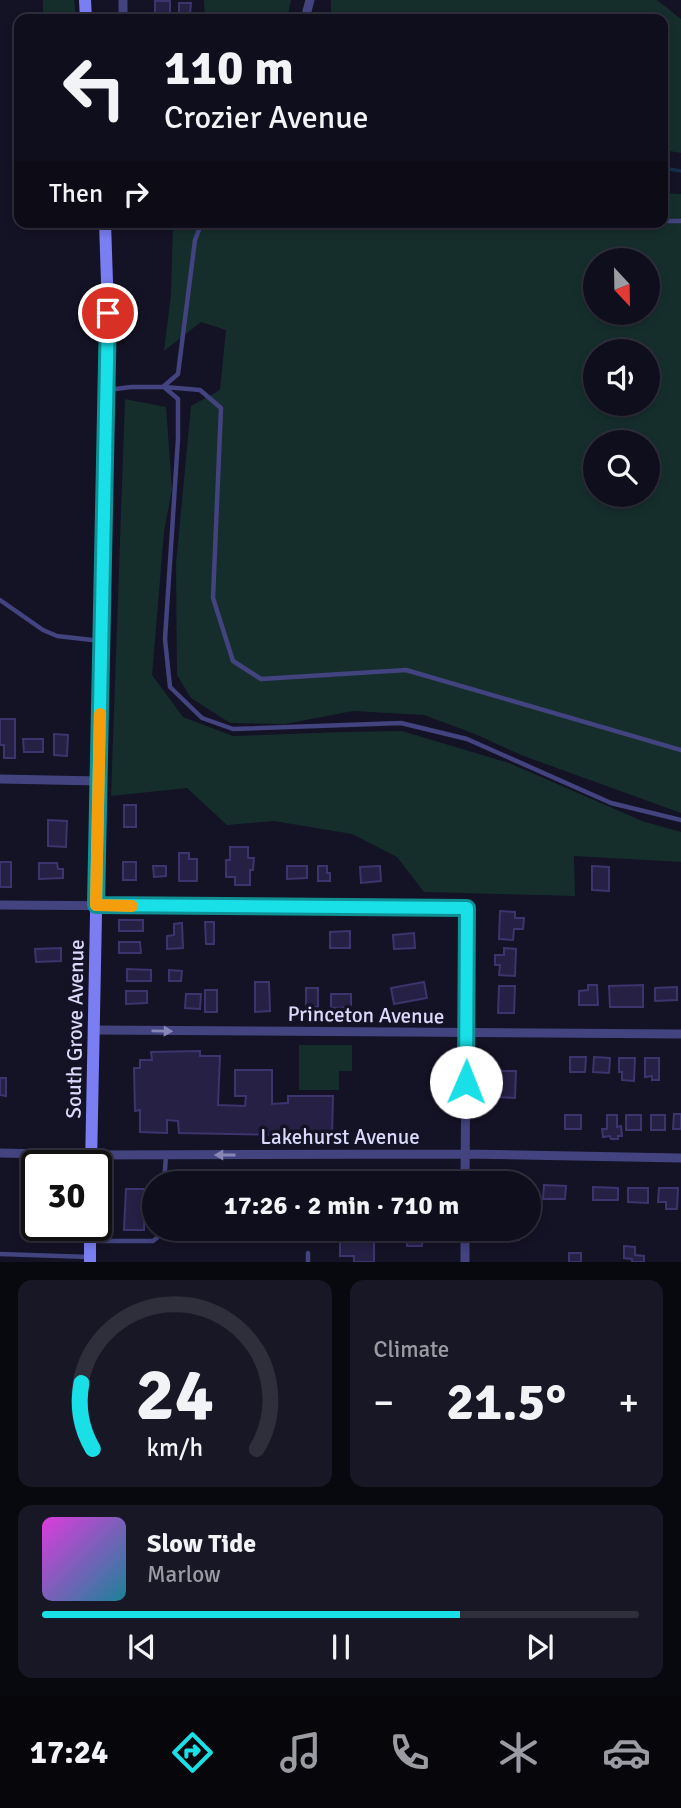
<!DOCTYPE html>
<html lang="en">
<head>
<meta charset="utf-8">
<style>
	:root { --surface:#0f0e1c; --page:#181725; --text:#f1f3f6; --muted:#9b9ca3; --line:#2f2e3b; --accent:#19dfe7 }
	body { margin:0; font-family:Signika,sans-serif; background:var(--page); color:var(--text); height:100vh; display:flex; flex-direction:column; font-size:26px; white-space:nowrap }
	* { box-sizing:border-box; margin:0 }
	p { font-size:23px; color:var(--muted) }
	.icon { flex:none; width:38px; height:38px; fill:none; stroke:currentColor; stroke-width:2; stroke-linecap:round; stroke-linejoin:round }
	.map { position:relative; height:1262px; overflow:hidden }
	.side { display:flex; flex-direction:column; gap:18px; padding:18px; background:#08080f; flex:1 }
	.side>* { flex:none }
	.banner { position:absolute; left:14px; top:14px; width:654px; height:214px; border-radius:14px; box-shadow:0 4px 10px #0003,0 0 0 2px var(--line); background:#0f0e1c; color:var(--text); overflow:hidden }
	.needle { width:46px; rotate:158deg }
	.buttons { position:absolute; left:583px; top:248px; display:grid; gap:14px }
	.buttons a { display:grid; place-items:center; width:77px; height:77px; border-radius:50%; background:var(--surface); box-shadow:0 4px 10px #0003,0 0 0 2px var(--line); font-size:35px }
	.speed { position:absolute; left:21px; top:1150px; display:flex; gap:14px; font-size:35px; font-weight:700; text-align:center }
	.speed>* { display:grid; place-content:center; width:91px; height:91px; border-radius:50%; background:var(--surface); box-shadow:0 4px 10px #0003,0 0 0 2px var(--line); line-height:1 }
	.speed .limit { border:4px solid #111; border-radius:10px; background:#fff; color:#111 }
	.pin { position:absolute; display:grid; place-items:center; width:60px; height:60px; color:#fff; margin:-30px; border:4px solid #fff; border-radius:50%; box-shadow:0 2px 7px #0007 }
	.me { position:absolute; width:77px; margin:-38px; rotate:1deg; stroke-linejoin:round; filter:drop-shadow(0 0 5px #0008) }
	.turn { display:flex; align-items:center; gap:24px; height:147px; padding:0 35px; font-size:32px }
	.turn .icon { width:91px; height:91px; stroke-width:2.5 }
	.turn b { display:block; font-size:49px; line-height:60px }
	.then { display:flex; align-items:center; height:66px; padding:0 35px; background:#0003; gap:14px; font-size:26px }
	.big { font-size:52px; font-weight:700; line-height:1.1 }
	.side .card { flex:1; display:flex; flex-direction:column; justify-content:center; gap:10px; min-width:0; padding:0 24px; border-radius:14px; background:var(--page) }
	.side .dial { align-items:center; gap:0 }
	.dial svg { height:182px; overflow:visible; fill:none; stroke:var(--line); stroke-width:7; stroke-linecap:round; text-anchor:middle }
	.dial text { fill:var(--text); stroke:none }
	.song { display:flex; align-items:center; gap:21px }
	.cover { width:84px; height:84px; border-radius:10px; background:linear-gradient(135deg,hsl(300 70% 55%),hsl(190 70% 35%)) }
	.played { height:7px; border-radius:4px; background:linear-gradient(90deg,var(--accent) 70%,var(--line) 70%) }
	.keys { display:flex; justify-content:space-around; direction:ltr }
	.heat { display:flex; justify-content:space-between; align-items:center; font-size:38px; direction:ltr }
	.side .tiles { flex:1; display:grid; gap:18px; grid-template-columns:1fr 1fr }
	.card:last-child { grid-column:span 2 }
	.trip { position:absolute; left:142px; top:1171px; width:399px; height:70px; border-radius:35px; background:var(--surface); box-shadow:0 4px 10px #0003,0 0 0 2px var(--line); font-weight:700; line-height:70px; text-align:center }
	.menu { display:flex; height:112px; justify-content:space-around; align-items:center; background:#06060b; color:var(--muted) }
	.menu .icon { width:49px; height:49px }
	.menu .on { color:var(--accent) }
	.menu b { font-size:32px; color:var(--text) }
	.map>svg:first-child { display:block }
	.green { fill:#152e2c; fill-rule:evenodd }
	.lines { fill:none; stroke-linecap:round; stroke-linejoin:round }
	.stream { stroke:#162d4b; stroke-width:3.5 }
	.building { fill:#252044; stroke:#3c346d; stroke-width:2 }
	.lane { stroke:#42437f; stroke-width:4.5 }
	.street { stroke:#42437f; stroke-width:9 }
	.secondary { stroke:#7a7ef1; stroke-width:12 }
	.oneway { fill:#8786b7 }
	.route-casing { stroke:#109196; stroke-width:18 }
	.route { stroke:#19dfe7; stroke-width:12 }
	.slow { stroke:#f59e0b; stroke-width:12 }
	.labels { text-anchor:middle; stroke-width:7; stroke-linejoin:round; paint-order:stroke }
	.street-label { font-size:21px; fill:#dbd9fb; stroke:#141225 }
</style>
</head>
<body>
<div class="map">
<svg width="681" height="1262" viewBox="0 0 681 1262">
	<rect width="100%" height="100%" fill="#141225"/>
	<path class="green" d="M 43,0 L 74,0 L 76,19 L 43,19 Z
		M 204,0 L 291,0 L 287,19 L 205,19 Z
		M 331,0 L 657,0 L 681,19 L 681,153 L 663,150 L 663,19 L 331,19 Z
		M 663,193 L 681,194 L 681,813 L 521,755 L 475,734 L 424,715 L 353,711 L 285,724 L 230,723 L 191,698 L 177,675 L 176,564 L 191,406 L 220,390 L 226,330 L 201,322 L 164,351 L 171,294 L 173,222 L 663,222 ZM 595,261 L 648,261 L 648,313 L 595,313 ZM 595,352 L 648,352 L 648,404 L 595,404 ZM 595,443 L 648,443 L 648,495 L 595,495 Z
		M 125,399 L 166,407 L 172,489 L 164,532 L 152,675 L 183,717 L 233,736 L 343,732 L 402,731 L 509,763 L 642,821 L 681,832 L 681,862 L 574,856 L 575,896 L 424,892 L 397,857 L 352,834 L 274,821 L 227,825 L 187,788 L 111,796 Z
		M 299,1045 L 352,1045 L 352,1071 L 339,1071 L 339,1090 L 299,1090 Z"/>
	<g class="lines">
		<path class="stream" d="M 663,168 L 681,171"/>
	</g>
	<path class="building" d="M 155,1 L 170,1 L 170,14 L 155,14 Z
		M 179,3 L 191,3 L 190,14 L 179,14 Z
		M 0,719 L 15,719 L 15,758 L 4,758 L 4,745 L 0,745 Z
		M 54,734 L 68,735 L 67,756 L 54,755 Z
		M 23,739 L 43,739 L 43,752 L 24,752 Z
		M 124,805 L 136,805 L 136,827 L 124,827 Z
		M 48,820 L 67,821 L 66,847 L 48,846 Z
		M 230,847 L 248,847 L 248,858 L 254,858 L 253,870 L 250,870 L 250,885 L 235,885 L 235,877 L 226,877 L 226,860 L 230,860 Z
		M 179,853 L 189,853 L 189,859 L 197,859 L 197,881 L 179,881 Z
		M 0,862 L 11,862 L 11,887 L 0,887 Z
		M 123,862 L 136,862 L 136,880 L 123,880 Z
		M 39,863 L 57,863 L 58,869 L 63,869 L 63,878 L 39,879 Z
		M 153,866 L 166,866 L 166,876 L 154,877 Z
		M 287,866 L 307,866 L 307,878 L 287,879 Z
		M 318,866 L 327,866 L 327,873 L 330,873 L 330,881 L 318,881 Z
		M 380,866 L 381,881 L 361,883 L 360,867 Z
		M 592,866 L 609,867 L 609,891 L 592,890 Z
		M 500,911 L 515,912 L 515,918 L 524,918 L 523,929 L 514,929 L 513,940 L 499,939 Z
		M 119,920 L 143,920 L 143,931 L 119,931 Z
		M 205,922 L 214,922 L 214,944 L 206,944 Z
		M 182,923 L 183,948 L 167,949 L 167,936 L 174,935 L 174,924 Z
		M 350,931 L 350,948 L 330,948 L 330,932 Z
		M 414,933 L 415,948 L 394,949 L 393,935 Z
		M 119,942 L 140,942 L 141,953 L 119,953 Z
		M 61,948 L 61,961 L 36,962 L 35,949 Z
		M 504,948 L 516,949 L 515,976 L 499,975 L 500,965 L 495,965 L 495,955 L 504,955 Z
		M 127,969 L 151,970 L 151,981 L 127,981 Z
		M 169,970 L 182,971 L 181,981 L 169,981 Z
		M 255,982 L 269,982 L 270,1011 L 255,1012 Z
		M 424,982 L 427,998 L 394,1004 L 391,988 Z
		M 588,985 L 597,985 L 598,1005 L 579,1005 L 579,991 L 588,990 Z
		M 643,985 L 643,1007 L 610,1007 L 609,986 Z
		M 499,986 L 515,986 L 514,1013 L 498,1013 Z
		M 677,987 L 677,1000 L 655,1001 L 655,988 Z
		M 306,988 L 318,988 L 318,1007 L 306,1007 Z
		M 205,990 L 217,990 L 217,1012 L 205,1012 Z
		M 126,991 L 147,991 L 147,1003 L 126,1004 Z
		M 186,994 L 201,994 L 200,1009 L 185,1008 Z
		M 331,994 L 351,994 L 351,1007 L 331,1008 Z
		M 200,1051 L 200,1056 L 220,1056 L 218,1105 L 245,1106 L 246,1096 L 235,1096 L 235,1070 L 272,1070 L 272,1104 L 288,1103 L 288,1096 L 333,1096 L 332,1136 L 179,1133 L 178,1121 L 167,1120 L 167,1133 L 140,1132 L 140,1110 L 135,1111 L 134,1068 L 140,1068 L 140,1060 L 152,1060 L 151,1052 Z
		M 570,1057 L 586,1057 L 585,1072 L 570,1072 Z
		M 594,1057 L 610,1058 L 609,1073 L 593,1072 Z
		M 619,1058 L 635,1058 L 634,1081 L 622,1080 L 622,1072 L 619,1072 Z
		M 645,1058 L 659,1058 L 659,1080 L 652,1080 L 652,1076 L 645,1077 Z
		M 499,1071 L 516,1071 L 515,1098 L 498,1097 Z
		M 0,1078 L 6,1078 L 6,1096 L 0,1095 Z
		M 674,1114 L 681,1114 L 681,1129 L 673,1129 Z
		M 565,1115 L 581,1115 L 581,1129 L 565,1129 Z
		M 607,1115 L 617,1115 L 617,1127 L 621,1126 L 622,1136 L 618,1136 L 618,1139 L 611,1139 L 610,1136 L 603,1137 L 602,1129 L 607,1129 Z
		M 626,1115 L 641,1115 L 641,1130 L 626,1130 Z
		M 651,1115 L 665,1115 L 665,1130 L 651,1130 Z
		M 250,1175 L 260,1175 L 260,1183 L 250,1183 Z
		M 495,1177 L 513,1178 L 512,1183 L 495,1183 Z
		M 544,1185 L 566,1186 L 565,1199 L 543,1199 Z
		M 593,1187 L 618,1188 L 618,1200 L 593,1200 Z
		M 628,1188 L 648,1188 L 648,1203 L 628,1202 Z
		M 659,1188 L 678,1188 L 677,1209 L 666,1209 L 666,1202 L 658,1202 Z
		M 126,1189 L 145,1189 L 144,1230 L 124,1230 Z
		M 27,1224 L 53,1225 L 53,1237 L 27,1238 Z
		M 407,1228 L 423,1228 L 422,1246 L 407,1246 Z
		M 494,1228 L 518,1228 L 519,1240 L 506,1241 L 506,1235 L 494,1235 Z
		M 340,1238 L 374,1238 L 374,1262 L 354,1262 L 354,1256 L 340,1256 Z
		M 624,1246 L 635,1247 L 635,1255 L 644,1256 L 644,1262 L 632,1262 L 632,1259 L 624,1258 Z
		M 569,1253 L 581,1253 L 581,1262 L 569,1262 Z"/>
	<g class="lines">
		<path class="lane" d="M 663,221 L 681,221
			M 164,386 L 178,374 L 195,240 L 202,222
			M 165,387 L 200,390 L 221,408 L 213,598 L 233,661 L 261,679 L 406,670 L 681,750
			M 108,390 L 131,387 L 164,387 L 178,399 L 178,439 L 165,639 L 170,687 L 202,718 L 233,729 L 401,723 L 467,739 L 611,803 L 681,820
			M 0,600 L 43,630 L 57,636 L 101,641
			M 164,1183 L 166,1156
			M 92,1241 L 153,1241 L 158,1237 L 159,1228
			M 0,1254 L 89,1257
			M 308,1262 L 308,1253"/>
		<path class="street" d="M 123,19 L 123,0
			M 309,19 L 307,11 L 310,0
			M 0,779 L 99,781
			M 0,905 L 467,908 L 465,1183
			M 93,1030 L 681,1034
			M 0,1153 L 91,1155 L 465,1154 L 681,1158
			M 465,1228 L 465,1262"/>
		<path class="secondary" d="M 85,0 L 86,19
			M 91,1166 L 108,312 L 105,222
			M 90,1262 L 90,1225"/>
	</g>
	<defs><path id="oneway-solid" d="M-6-.8H1V-3.2L6.5 0L1 3.2V.8H-6Z" transform="scale(1.75)"/></defs>
	<g class="oneway">
		<use href="#oneway-solid" transform="translate(162 1031) rotate(1)"/>
		<use href="#oneway-solid" transform="translate(225 1155) rotate(180)"/>
	</g>
	<g class="lines">
		<g class="route-casing">
			<path id="route" d="M 108,313 L 96,905 L 467,908 L 466,1082"/>
		</g>
		<use href="#route" class="route"/>
		<path class="slow" d="M 100,714 L 96,905 L 132,906"/>
	</g>
	<g class="labels">
		<g class="street-label">
			<text transform="translate(366 1015) rotate(1)" y="7">Princeton Avenue</text>
			<text transform="translate(75 1029) rotate(-89)" y="7">South Grove Avenue</text>
			<text x="340" y="1144">Lakehurst Avenue</text>
		</g>
	</g>
</svg>
<div class="buttons">
<a><svg class="needle" viewBox="-14 -14 28 28"><path d="M0-13l5 13h-10z" fill="#e53935"/><path d="M0 13l5-13h-10z" fill="#9b9ca3"/></svg></a>
<a><svg class="icon" aria-label="sound" viewBox="0 0 24 24"><path d="M4 9h4l5-4v14l-5-4H4zM17 9q2 3 0 6"/></svg></a>
<a><svg class="icon" aria-label="search" viewBox="0 0 24 24"><circle cx="10" cy="10" r="6"/><path d="M15 15l6 6"/></svg></a>
</div>
<div class="speed"><div class="limit">30</div></div>
<div class="pin" style="left:108px;top:313px;background:#d93025"><svg class="icon" aria-label="arrive" viewBox="0 0 24 24"><path d="M6 21V4h12l-3 4 3 4H6"/></svg></div>
<svg class="me" style="left:466px;top:1082px" viewBox="-20 -20 40 40"><circle r="19" fill="#fff"/><path d="M0-13L10 11 0 6-10 11z" fill="#19dfe7"/></svg>
<div class="trip">17:26 · 2 min · 710 m</div>
<div class="banner">
<div class="turn"><svg class="icon" aria-label="left" viewBox="0 0 24 24"><path d="M17 20v-9H6M10 6l-5 5 5 5"/></svg><div><b>110 m</b>Crozier Avenue</div></div>
<div class="then">Then<svg class="icon" aria-label="right" viewBox="0 0 24 24"><path d="M7 20v-9h11M14 6l5 5-5 5"/></svg></div>
</div>
</div>
<section class="side">
<div class="tiles">
<div class="card dial"><svg viewBox="0 0 100 80">
<path d="M14 69A42 42 0 1 1 86 69"/>
<path d="M14 69A42 42 0 0 1 9 40" stroke="#19dfe7"/>
<text x="50" y="56" font-size="32" font-weight="700">24</text>
<text x="50" y="72" font-size="11">km/h</text>
</svg></div>
<div class="card"><p>Climate</p>
<div class="heat"><a>−</a><b class="big">21.5°</b><a>+</a></div>
</div>
<div class="card">
<div class="song"><i class="cover"></i><div><b>Slow Tide</b><p>Marlow</p></div></div>
<div class="played"></div>
<div class="keys"><svg class="icon" aria-label="previous" viewBox="0 0 24 24"><path d="M18 5L8 12l10 7zM5 5v14"/></svg><svg class="icon" aria-label="pause" viewBox="0 0 24 24"><path d="M8 5v14M16 5v14"/></svg><svg class="icon" aria-label="next" viewBox="0 0 24 24"><path d="M6 5l10 7-10 7zM19 5v14"/></svg></div>
</div>
</div>
</section>
<nav class="menu">
<b>17:24</b>
<svg class="icon on" aria-label="directions" viewBox="0 0 24 24"><path d="M12 3l9 9-9 9-9-9zM9 14v-3h6M13 9l2 2-2 2"/></svg>
<svg class="icon" aria-label="music" viewBox="0 0 24 24"><path d="M9 18V5l10-2v13"/><circle cx="6" cy="18" r="3"/><circle cx="16" cy="16" r="3"/></svg>
<svg class="icon" aria-label="phone" viewBox="0 0 24 24"><path d="M5 4h4l2 5-3 2q2 4 5 5l2-3 5 2v4C11 20 4 13 5 4z"/></svg>
<svg class="icon" aria-label="climate" viewBox="0 0 24 24"><path d="M12 3v18M4 7l16 10M4 17L20 7"/></svg>
<svg class="icon" aria-label="car" viewBox="0 0 24 24"><path d="M5 17H2v-5l4-1 3-4h7l3 4 3 1v5h-3M9 17h6M6 11h13"/><circle cx="7" cy="17" r="2"/><circle cx="17" cy="17" r="2"/></svg>
</nav>
</body>
</html>
